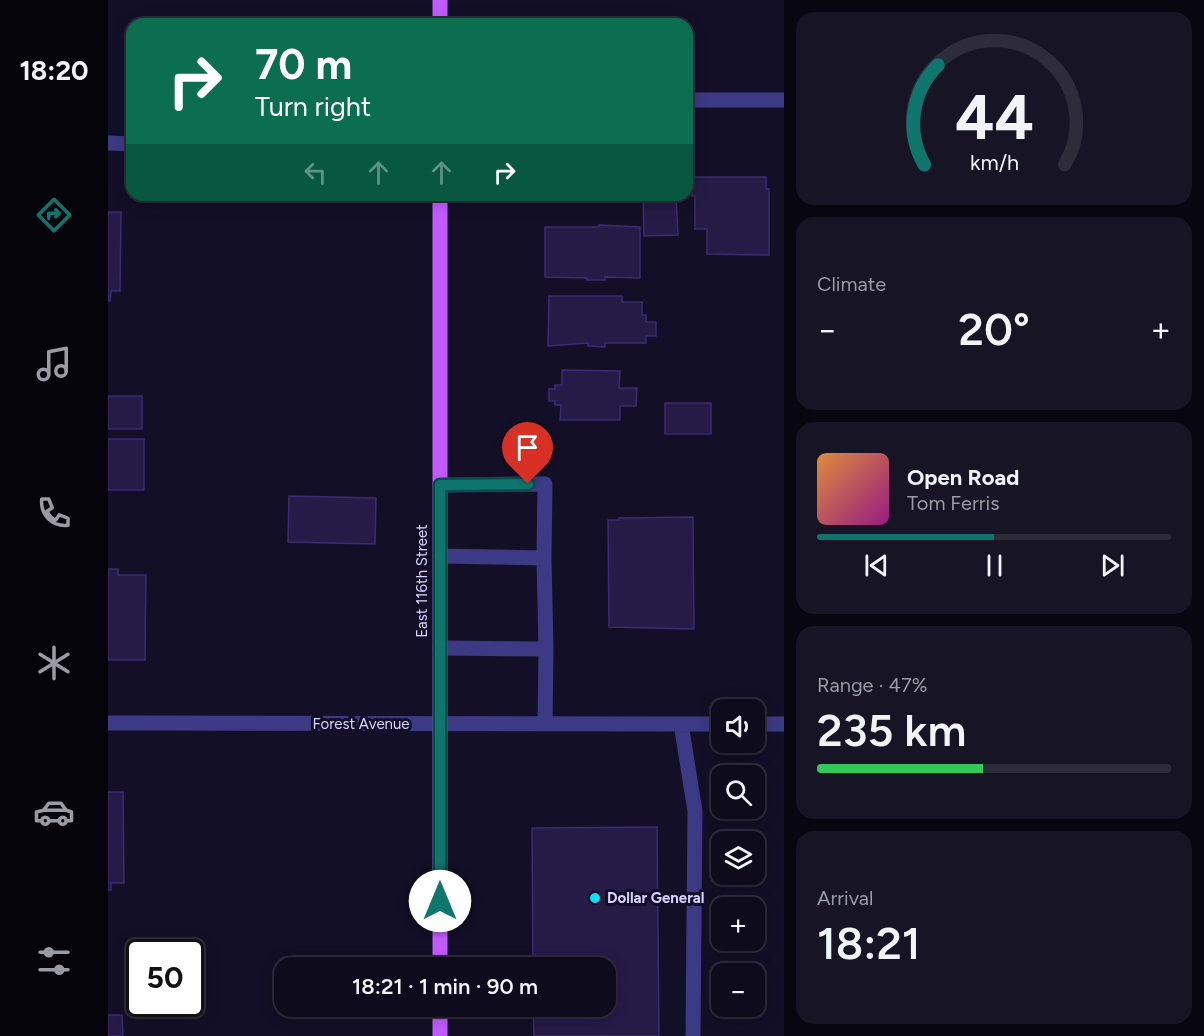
<!DOCTYPE html>
<html lang="en">
<head>
<meta charset="utf-8">
<style>
	:root { --surface:#0e0b1c; --page:#171425; --text:#f1f3f6; --muted:#9b9ba3; --line:#2e2b3b; --accent:#0f766e }
	body { margin:0; font-family:Figtree,sans-serif; background:var(--page); color:var(--text); height:100vh; display:flex; flex-direction:column; font-size:22px; white-space:nowrap }
	* { box-sizing:border-box; margin:0 }
	p { font-size:20px; color:var(--muted) }
	.icon { flex:none; width:33px; height:33px; fill:none; stroke:currentColor; stroke-width:2; stroke-linecap:round; stroke-linejoin:round }
	.map { position:relative; flex:1; overflow:hidden }
	.details { display:flex; flex-direction:column; gap:12px; padding:12px; background:#08060f; width:420px }
	.details>* { flex:none }
	.top-card { position:absolute; left:18px; top:18px; width:567px; height:183px; border-radius:18px; box-shadow:0 3px 15px #0003,0 0 0 2px var(--line); background:#0b6e4f; color:#fff; overflow:hidden }
	.tools { position:absolute; left:603px; top:699px; display:grid; gap:12px }
	.tools a { display:grid; place-items:center; width:54px; height:54px; border-radius:12px; background:var(--surface); box-shadow:0 3px 15px #0003,0 0 0 2px var(--line); font-size:30px }
	.speed { position:absolute; left:18px; top:939px; display:flex; gap:12px; font-size:30px; font-weight:700; text-align:center }
	.speed>* { display:grid; place-content:center; width:78px; height:78px; border-radius:50%; background:var(--surface); box-shadow:0 3px 15px #0003,0 0 0 2px var(--line); line-height:1 }
	.speed .limit { border:3px solid #111; border-radius:9px; background:#fff; color:#111 }
	.pin { position:absolute; display:grid; place-items:center; width:51px; height:51px; color:#fff; margin:-62px -26px; border-radius:50% 50% 50% 0; rotate:-45deg; box-shadow:0 0 6px #0007 }
	.pin .icon { rotate:45deg }
	.me { position:absolute; width:66px; margin:-33px; rotate:0deg; stroke-linejoin:round; filter:drop-shadow(0 0 4px #0008) }
	.turn { display:flex; align-items:center; gap:21px; height:126px; padding:0 30px; font-size:27px }
	.turn .icon { width:78px; height:78px; stroke-width:2.5 }
	.turn b { display:block; font-size:42px; line-height:51px }
	.lanes { display:flex; align-items:center; height:57px; padding:0 30px; background:#0003; justify-content:center; gap:30px; direction:ltr }
	.lanes .off { opacity:.35 }
	.big { font-size:45px; font-weight:600; line-height:1.1 }
	.details .card { flex:1; display:flex; flex-direction:column; justify-content:center; gap:9px; min-width:0; padding:0 21px; border-radius:18px; background:var(--page) }
	.details .dial { align-items:center; gap:0 }
	.dial svg { height:156px; overflow:visible; fill:none; stroke:var(--line); stroke-width:7; stroke-linecap:round; text-anchor:middle }
	.dial text { fill:var(--text); stroke:none }
	.song { display:flex; align-items:center; gap:18px }
	.cover { width:72px; height:72px; border-radius:9px; background:linear-gradient(135deg,hsl(30 70% 55%),hsl(310 70% 35%)) }
	.played { height:6px; border-radius:3px; background:linear-gradient(90deg,var(--accent) 50%,var(--line) 50%) }
	.keys { display:flex; justify-content:space-around; direction:ltr }
	.heat { display:flex; justify-content:space-between; align-items:center; font-size:33px; direction:ltr }
	.charge { height:9px; border-radius:4px; background:linear-gradient(90deg,#34c759 47%,var(--line) 0) }
	.trip { position:absolute; left:166px; top:957px; width:342px; height:60px; border-radius:18px; background:var(--surface); box-shadow:0 3px 15px #0003,0 0 0 2px var(--line); font-weight:600; line-height:60px; text-align:center }
	main { display:flex; flex:1; min-height:0 }
	.tab-bar { display:flex; flex-direction:column; width:108px; justify-content:space-around; align-items:center; background:#06040b; color:var(--muted) }
	.tab-bar .icon { width:42px; height:42px }
	.tab-bar .active { color:var(--accent) }
	.tab-bar b { font-size:27px; color:var(--text) }
	.map>svg:first-child { display:block }
	.building { fill:#241b47; stroke:#3b2d73; stroke-width:1.5 }
	.lines { fill:none; stroke-linecap:round; stroke-linejoin:round }
	.minor { stroke:#3d3a85; stroke-width:15 }
	.major { stroke:#c25bff; stroke-width:15 }
	.route-casing { stroke:#0a4d48; stroke-width:15 }
	.route { stroke:#0f766e; stroke-width:10 }
	.poi-dot { fill:#00e5ff; stroke:#130f26; stroke-width:2 }
	.labels { text-anchor:middle; stroke-width:6; stroke-linejoin:round; paint-order:stroke }
	.street-label { font-size:15px; fill:#d9d4ff; stroke:#130f26 }
	.poi-label { font-size:15px; font-weight:bold; fill:#d9d4ff; stroke:#130f26; text-anchor:start }
</style>
</head>
<body>
<main>
<nav class="tab-bar">
<b>18:20</b>
<svg class="icon active" aria-label="directions" viewBox="0 0 24 24"><path d="M12 3l9 9-9 9-9-9zM9 14v-3h6M13 9l2 2-2 2"/></svg>
<svg class="icon" aria-label="music" viewBox="0 0 24 24"><path d="M9 18V5l10-2v13"/><circle cx="6" cy="18" r="3"/><circle cx="16" cy="16" r="3"/></svg>
<svg class="icon" aria-label="phone" viewBox="0 0 24 24"><path d="M5 4h4l2 5-3 2q2 4 5 5l2-3 5 2v4C11 20 4 13 5 4z"/></svg>
<svg class="icon" aria-label="climate" viewBox="0 0 24 24"><path d="M12 3v18M4 7l16 10M4 17L20 7"/></svg>
<svg class="icon" aria-label="car" viewBox="0 0 24 24"><path d="M5 17H2v-5l4-1 3-4h7l3 4 3 1v5h-3M9 17h6M6 11h13"/><circle cx="7" cy="17" r="2"/><circle cx="17" cy="17" r="2"/></svg>
<svg class="icon" aria-label="filters" viewBox="0 0 24 24"><path d="M4 7h16M4 17h16"/><circle cx="9" cy="7" r="2"/><circle cx="15" cy="17" r="2"/></svg>
</nav>
<div class="map">
<svg width="676" height="1036" viewBox="0 0 676 1036">
	<rect width="100%" height="100%" fill="#130f26"/>
	<path class="building" d="M 584,177 L 658,177 L 658,189 L 661,189 L 661,255 L 599,254 L 599,229 L 587,229 L 587,196 L 584,196 Z
		M 535,195 L 568,195 L 570,235 L 536,236 Z
		M 0,212 L 13,212 L 12,291 L 3,291 L 2,301 L 0,301 Z
		M 491,225 L 532,227 L 532,278 L 497,277 L 497,280 L 479,280 L 479,278 L 437,277 L 437,227 L 491,227 Z
		M 441,296 L 514,296 L 514,302 L 534,302 L 534,315 L 538,315 L 538,322 L 548,322 L 548,336 L 538,336 L 538,343 L 497,343 L 497,347 L 480,346 L 480,343 L 440,346 Z
		M 454,370 L 512,371 L 511,388 L 529,388 L 528,406 L 512,406 L 512,420 L 452,420 L 453,405 L 447,405 L 447,401 L 441,401 L 441,389 L 447,389 L 447,385 L 454,385 Z
		M 0,396 L 34,396 L 34,429 L 0,429 Z
		M 557,403 L 603,403 L 603,434 L 557,434 Z
		M 0,439 L 36,439 L 36,490 L 0,490 Z
		M 181,496 L 268,498 L 267,544 L 180,542 Z
		M 585,517 L 586,629 L 501,627 L 500,520 L 511,520 L 511,518 Z
		M 0,569 L 10,569 L 10,575 L 38,575 L 37,660 L 0,660 Z
		M 0,792 L 15,792 L 16,883 L 3,883 L 3,890 L 0,890 Z
		M 549,827 L 551,1036 L 426,1036 L 425,1006 L 498,1006 L 498,968 L 425,968 L 424,828 Z
		M 0,1015 L 14,1015 L 15,1036 L 0,1036 Z"/>
	<g class="lines">
		<path class="minor" d="M 579,100 L 676,100
			M 0,143 L 24,144
			M 332,485 L 437,484 L 436,558
			M 332,556 L 436,558 L 438,649 L 332,648
			M 0,723 L 614,724
			M 437,724 L 438,649
			M 573,724 L 587,811 L 585,1036
			M 646,724 L 676,724"/>
		<path class="major" d="M 332,0 L 332,24
			M 332,195 L 332,968
			M 332,1006 L 332,1036"/>
	</g>
	<g class="lines">
		<g class="route-casing">
			<path id="route" d="M 332,901 L 332,485 L 420,484"/>
		</g>
		<use href="#route" class="route"/>
	</g>
	<circle class="poi-dot" cx="487" cy="898" r="6"/>
	<g class="labels">
		<g class="street-label">
			<text transform="translate(314 581) rotate(-90)" y="5">East 116th Street</text>
			<text x="253" y="729">Forest Avenue</text>
		</g>
		<g class="poi-label">
			<text x="499" y="903">Dollar General</text>
		</g>
	</g>
</svg>
<div class="tools">
<a><svg class="icon" aria-label="sound" viewBox="0 0 24 24"><path d="M4 9h4l5-4v14l-5-4H4zM17 9q2 3 0 6"/></svg></a>
<a><svg class="icon" aria-label="search" viewBox="0 0 24 24"><circle cx="10" cy="10" r="6"/><path d="M15 15l6 6"/></svg></a>
<a><svg class="icon" aria-label="layers" viewBox="0 0 24 24"><path d="M12 4l9 5-9 5-9-5zM3 14l9 5 9-5"/></svg></a>
<a>+</a>
<a>−</a>
</div>
<div class="speed"><div class="limit">50</div></div>
<div class="pin" style="left:420px;top:484px;background:#d93025"><svg class="icon" aria-label="arrive" viewBox="0 0 24 24"><path d="M6 21V4h12l-3 4 3 4H6"/></svg></div>
<svg class="me" style="left:332px;top:901px" viewBox="-20 -20 40 40"><circle r="19" fill="#fff"/><path d="M0-13L10 11 0 6-10 11z" fill="#0f766e"/></svg>
<div class="trip">18:21 · 1 min · 90 m</div>
<div class="top-card">
<div class="turn"><svg class="icon" aria-label="right" viewBox="0 0 24 24"><path d="M7 20v-9h11M14 6l5 5-5 5"/></svg><div><b>70 m</b>Turn right</div></div>
<div class="lanes"><svg class="icon off" aria-label="left" viewBox="0 0 24 24"><path d="M17 20v-9H6M10 6l-5 5 5 5"/></svg><svg class="icon off" aria-label="ahead" viewBox="0 0 24 24"><path d="M12 20V5M6 11l6-6 6 6"/></svg><svg class="icon off" aria-label="ahead" viewBox="0 0 24 24"><path d="M12 20V5M6 11l6-6 6 6"/></svg><svg class="icon" aria-label="right" viewBox="0 0 24 24"><path d="M7 20v-9h11M14 6l5 5-5 5"/></svg></div>
</div>
</div>
<section class="details">
<div class="card dial"><svg viewBox="0 0 100 80">
<path d="M14 69A42 42 0 1 1 86 69"/>
<path d="M14 69A42 42 0 0 1 21 18" stroke="#0f766e"/>
<text x="50" y="56" font-size="32" font-weight="700">44</text>
<text x="50" y="72" font-size="11">km/h</text>
</svg></div>
<div class="card"><p>Climate</p>
<div class="heat"><a>−</a><b class="big">20°</b><a>+</a></div>
</div>
<div class="card">
<div class="song"><i class="cover"></i><div><b>Open Road</b><p>Tom Ferris</p></div></div>
<div class="played"></div>
<div class="keys"><svg class="icon" aria-label="previous" viewBox="0 0 24 24"><path d="M18 5L8 12l10 7zM5 5v14"/></svg><svg class="icon" aria-label="pause" viewBox="0 0 24 24"><path d="M8 5v14M16 5v14"/></svg><svg class="icon" aria-label="next" viewBox="0 0 24 24"><path d="M6 5l10 7-10 7zM19 5v14"/></svg></div>
</div>
<div class="card"><p>Range · 47%</p><b class="big">235 km</b><div class="charge"></div></div>
<div class="card"><p>Arrival</p><b class="big">18:21</b></div>
</section>
</main>
</body>
</html>
